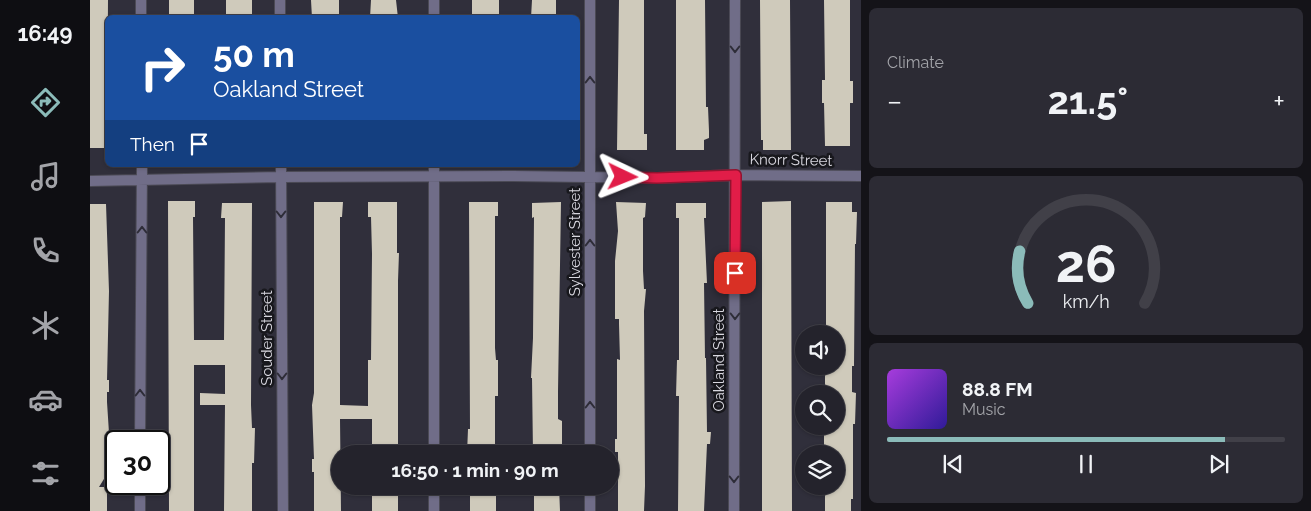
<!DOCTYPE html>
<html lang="en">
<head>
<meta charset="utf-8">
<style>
	:root { --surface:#24232c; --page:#2c2b34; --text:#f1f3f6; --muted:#a3a4a9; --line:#414048; --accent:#8bbbb9 }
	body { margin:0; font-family:Raleway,sans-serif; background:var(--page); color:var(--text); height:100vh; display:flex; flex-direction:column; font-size:19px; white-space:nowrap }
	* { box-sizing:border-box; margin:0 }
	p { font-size:16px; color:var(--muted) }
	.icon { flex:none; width:28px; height:28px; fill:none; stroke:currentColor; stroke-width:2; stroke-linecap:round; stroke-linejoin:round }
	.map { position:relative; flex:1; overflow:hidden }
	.drawer { display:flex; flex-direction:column; gap:8px; padding:8px; background:#141318; width:450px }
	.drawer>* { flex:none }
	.hud { position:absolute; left:15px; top:15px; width:475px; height:152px; border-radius:8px; box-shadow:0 1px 4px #0004,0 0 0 1px var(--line); background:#1a4fa0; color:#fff; overflow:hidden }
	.controls { position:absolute; left:705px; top:325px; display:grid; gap:10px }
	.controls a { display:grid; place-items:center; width:50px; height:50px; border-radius:50%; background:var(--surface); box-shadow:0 1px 4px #0004,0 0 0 1px var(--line); font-size:25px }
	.speed { position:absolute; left:15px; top:430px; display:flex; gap:10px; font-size:25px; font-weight:700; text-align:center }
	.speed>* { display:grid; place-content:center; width:65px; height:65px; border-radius:50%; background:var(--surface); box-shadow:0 1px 4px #0004,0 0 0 1px var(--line); line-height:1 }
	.speed .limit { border:2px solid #111; border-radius:8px; background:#fff; color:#111 }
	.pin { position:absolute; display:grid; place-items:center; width:42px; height:42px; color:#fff; margin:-21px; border-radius:10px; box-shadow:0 2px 8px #0006 }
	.me { position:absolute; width:55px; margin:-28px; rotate:92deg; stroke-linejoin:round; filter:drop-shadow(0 0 4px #0008) }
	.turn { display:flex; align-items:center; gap:18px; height:105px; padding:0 25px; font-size:22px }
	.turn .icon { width:65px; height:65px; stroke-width:2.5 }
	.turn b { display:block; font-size:35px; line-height:42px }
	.then { display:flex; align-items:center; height:48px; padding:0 25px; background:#0003; gap:10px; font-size:19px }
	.big { font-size:38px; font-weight:700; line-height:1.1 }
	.drawer .widget { flex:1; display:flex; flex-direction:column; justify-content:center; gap:8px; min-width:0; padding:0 18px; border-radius:8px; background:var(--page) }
	.drawer .dial { align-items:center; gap:0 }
	.dial svg { height:130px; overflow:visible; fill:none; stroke:var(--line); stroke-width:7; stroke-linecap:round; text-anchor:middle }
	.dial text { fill:var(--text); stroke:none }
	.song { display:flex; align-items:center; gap:15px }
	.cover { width:60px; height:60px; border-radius:8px; background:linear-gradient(135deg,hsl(280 70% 55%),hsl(250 70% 35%)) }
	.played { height:5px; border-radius:2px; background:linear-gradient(90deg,var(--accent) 85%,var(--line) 85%) }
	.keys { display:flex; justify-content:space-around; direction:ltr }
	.heat { display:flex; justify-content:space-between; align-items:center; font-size:28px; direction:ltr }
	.trip { position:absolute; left:241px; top:445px; width:288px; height:50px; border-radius:25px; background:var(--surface); box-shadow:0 1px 4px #0004,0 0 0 1px var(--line); font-weight:700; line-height:50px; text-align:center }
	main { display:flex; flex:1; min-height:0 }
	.tab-bar { display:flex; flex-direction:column; width:90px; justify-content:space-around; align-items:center; background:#0e0e12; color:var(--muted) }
	.tab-bar .icon { width:35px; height:35px }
	.tab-bar .selected { color:var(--accent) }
	.tab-bar b { font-size:22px; color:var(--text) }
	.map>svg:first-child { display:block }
	.building { fill:#cfcabb }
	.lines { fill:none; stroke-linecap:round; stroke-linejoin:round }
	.street-casing { stroke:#4b4a55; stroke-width:12 }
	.street { stroke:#706d88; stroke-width:10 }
	.oneway { stroke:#2e2d38 }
	.route-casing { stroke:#92132f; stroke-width:12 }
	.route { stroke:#e11d48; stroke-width:9 }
	.labels { text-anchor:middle; stroke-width:5; stroke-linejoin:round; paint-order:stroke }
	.street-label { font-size:15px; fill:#d9d8e0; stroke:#18181d }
</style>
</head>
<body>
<main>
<nav class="tab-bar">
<b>16:49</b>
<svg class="icon selected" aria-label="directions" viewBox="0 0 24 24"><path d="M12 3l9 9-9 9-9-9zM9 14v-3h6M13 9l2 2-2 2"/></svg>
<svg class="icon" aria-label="music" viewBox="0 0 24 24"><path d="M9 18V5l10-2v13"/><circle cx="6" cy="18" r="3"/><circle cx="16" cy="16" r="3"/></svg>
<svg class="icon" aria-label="phone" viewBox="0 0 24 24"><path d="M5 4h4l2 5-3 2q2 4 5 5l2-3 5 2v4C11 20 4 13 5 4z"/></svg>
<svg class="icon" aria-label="climate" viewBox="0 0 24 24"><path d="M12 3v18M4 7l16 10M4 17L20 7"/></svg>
<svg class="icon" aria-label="car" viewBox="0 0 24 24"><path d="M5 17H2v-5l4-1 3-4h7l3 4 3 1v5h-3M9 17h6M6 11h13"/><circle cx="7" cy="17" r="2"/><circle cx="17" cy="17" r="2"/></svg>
<svg class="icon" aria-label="filters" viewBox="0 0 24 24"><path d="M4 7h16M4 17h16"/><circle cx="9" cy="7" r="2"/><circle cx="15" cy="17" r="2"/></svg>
</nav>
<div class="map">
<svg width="771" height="511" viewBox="0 0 771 511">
	<rect width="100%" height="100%" fill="#302f3b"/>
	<path class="building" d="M 0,0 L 18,0 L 17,148 L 0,148 Z
		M 79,0 L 104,0 L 104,18 L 79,18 Z
		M 136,0 L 162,0 L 162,18 L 136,18 Z
		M 221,0 L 249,0 L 249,18 L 222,18 Z
		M 281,0 L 306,0 L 308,18 L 280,18 Z
		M 382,0 L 409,0 L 409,17 L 382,18 Z
		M 442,0 L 466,0 L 466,18 L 441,18 Z
		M 529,0 L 554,0 L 554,134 L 557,134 L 557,150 L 527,150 Z
		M 586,0 L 615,0 L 616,107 L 618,107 L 619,131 L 619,138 L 614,140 L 614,150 L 586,150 Z
		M 670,0 L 700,0 L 701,150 L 673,150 L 673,140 L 671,140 Z
		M 734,0 L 760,0 L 760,81 L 763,81 L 763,103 L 760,103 L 760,146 L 735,146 L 734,103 L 732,103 L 732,80 L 735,80 Z
		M 78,201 L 105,201 L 105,217 L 103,217 L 104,340 L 134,340 L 135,218 L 131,218 L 132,203 L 162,203 L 161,405 L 162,428 L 165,428 L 164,463 L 162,463 L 162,511 L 134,511 L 135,405 L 110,405 L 110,393 L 135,394 L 135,365 L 104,365 L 104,511 L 79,511 Z
		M 701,201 L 702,511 L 672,511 L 672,202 Z
		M 224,202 L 253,202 L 252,217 L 250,217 L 250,405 L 278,406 L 278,360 L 281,360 L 282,254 L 281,217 L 278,217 L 278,202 L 307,202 L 307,253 L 309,253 L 308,281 L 308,454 L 282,454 L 282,419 L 250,419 L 251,511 L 224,511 L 224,472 L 222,472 L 222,459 L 224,459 L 222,405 L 224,393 Z
		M 379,202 L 408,202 L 408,216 L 405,216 L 405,348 L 406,360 L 408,360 L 408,396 L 405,396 L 405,454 L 377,454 L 378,429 L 380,429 Z
		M 471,202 L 468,392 L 468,419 L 472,421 L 472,452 L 469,452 L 469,454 L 443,454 L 442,378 L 441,378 L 443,338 L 444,217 L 442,218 L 442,203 Z
		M 526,202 L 556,203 L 555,217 L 553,218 L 553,271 L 554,289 L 556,289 L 554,311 L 555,486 L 554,511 L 528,511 L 528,452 L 525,452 L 525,439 L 527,439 L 527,359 L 530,360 L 529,324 L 529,319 L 525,319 L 525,261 L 528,231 Z
		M 736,202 L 762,202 L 762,212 L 767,212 L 766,244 L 765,244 L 764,366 L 762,366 L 762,392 L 766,393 L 765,424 L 763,424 L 763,499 L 761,499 L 761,511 L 735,511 L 735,486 L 746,486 L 746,454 L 735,454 L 734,444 L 734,426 L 746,426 L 746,394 L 735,394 L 735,366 L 746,366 L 746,334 L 736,334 Z
		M 586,203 L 616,203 L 616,218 L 614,218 L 617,283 L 614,283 L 615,358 L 616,358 L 617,432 L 621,432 L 620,444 L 617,444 L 614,511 L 588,511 L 589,396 L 586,396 L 587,360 L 589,360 L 589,218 L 586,218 Z
		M 0,204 L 16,204 L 19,291 L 17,380 L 19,380 L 19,392 L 17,392 L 17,402 L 19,433 L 19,446 L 17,445 L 17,474 L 9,487 L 17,487 L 17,511 L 0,511 Z
		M 282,486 L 308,486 L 308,511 L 282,511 Z
		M 380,486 L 406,486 L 406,511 L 380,511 Z
		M 444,486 L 469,486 L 470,511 L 444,511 Z"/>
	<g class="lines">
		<g class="street-casing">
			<path id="street" d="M 51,0 L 51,18
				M 190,0 L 190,18
				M 344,0 L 344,18
				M 500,0 L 500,454
				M 191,165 L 193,511
				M 0,181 L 191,177 L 423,176 L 567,178 L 645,175 L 771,176
				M 50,441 L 52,165
				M 344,454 L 344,165
				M 500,486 L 500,511
				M 50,511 L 50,484
				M 344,511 L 344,486
				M 644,511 L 645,0"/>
		</g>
		<use href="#street" class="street"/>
	</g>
	<defs><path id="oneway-chevron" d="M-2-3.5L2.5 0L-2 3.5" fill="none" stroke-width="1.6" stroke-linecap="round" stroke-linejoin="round" transform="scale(1.25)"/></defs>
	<g class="oneway">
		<use href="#oneway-chevron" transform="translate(645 49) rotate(90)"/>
		<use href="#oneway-chevron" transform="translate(500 80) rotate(-90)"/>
		<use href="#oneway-chevron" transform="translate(191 214) rotate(90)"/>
		<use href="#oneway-chevron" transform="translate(52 230) rotate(-90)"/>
		<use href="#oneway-chevron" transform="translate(500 243) rotate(-90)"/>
		<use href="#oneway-chevron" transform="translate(645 316) rotate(90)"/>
		<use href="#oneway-chevron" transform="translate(192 376) rotate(90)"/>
		<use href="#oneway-chevron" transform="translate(50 393) rotate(-90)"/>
		<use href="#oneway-chevron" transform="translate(500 405) rotate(-90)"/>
		<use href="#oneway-chevron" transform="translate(644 479) rotate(90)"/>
	</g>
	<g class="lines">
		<g class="route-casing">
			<path id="route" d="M 533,177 L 567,178 L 646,175 L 645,273"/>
		</g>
		<use href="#route" class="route"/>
	</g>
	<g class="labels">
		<g class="street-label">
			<text transform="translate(701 160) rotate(1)" y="5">Knorr Street</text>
			<text transform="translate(485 242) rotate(-90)" y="5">Sylvester Street</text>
			<text transform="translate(177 338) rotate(-90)" y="5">Souder Street</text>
			<text transform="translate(629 360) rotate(-90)" y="5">Oakland Street</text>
		</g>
	</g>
</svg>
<div class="controls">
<a><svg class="icon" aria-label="sound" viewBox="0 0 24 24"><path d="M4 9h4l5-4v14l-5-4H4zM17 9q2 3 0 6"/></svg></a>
<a><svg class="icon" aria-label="search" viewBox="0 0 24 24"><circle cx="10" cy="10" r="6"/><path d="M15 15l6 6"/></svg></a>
<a><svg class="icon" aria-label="layers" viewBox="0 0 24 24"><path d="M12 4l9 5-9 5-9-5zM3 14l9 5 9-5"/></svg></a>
</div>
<div class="speed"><div class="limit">30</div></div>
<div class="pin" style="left:645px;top:273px;background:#d93025"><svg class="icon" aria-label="arrive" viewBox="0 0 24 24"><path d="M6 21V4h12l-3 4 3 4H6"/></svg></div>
<svg class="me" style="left:533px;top:177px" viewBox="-20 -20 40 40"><path d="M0-17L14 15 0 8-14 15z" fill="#e11d48" stroke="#fff" stroke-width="4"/></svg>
<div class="trip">16:50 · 1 min · 90 m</div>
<div class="hud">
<div class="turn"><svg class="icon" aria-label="right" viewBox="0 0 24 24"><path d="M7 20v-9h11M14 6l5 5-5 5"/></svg><div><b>50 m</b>Oakland Street</div></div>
<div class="then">Then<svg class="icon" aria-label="arrive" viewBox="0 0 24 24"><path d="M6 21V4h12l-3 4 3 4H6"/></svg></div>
</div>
</div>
<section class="drawer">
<div class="widget"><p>Climate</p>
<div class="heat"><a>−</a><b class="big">21.5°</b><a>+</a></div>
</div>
<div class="widget dial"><svg viewBox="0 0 100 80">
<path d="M14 69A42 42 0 1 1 86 69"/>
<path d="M14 69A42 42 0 0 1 9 37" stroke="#8bbbb9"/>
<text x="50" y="56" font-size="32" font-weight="700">26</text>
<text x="50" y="72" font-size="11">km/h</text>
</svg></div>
<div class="widget">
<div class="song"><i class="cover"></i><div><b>88.8 FM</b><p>Music</p></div></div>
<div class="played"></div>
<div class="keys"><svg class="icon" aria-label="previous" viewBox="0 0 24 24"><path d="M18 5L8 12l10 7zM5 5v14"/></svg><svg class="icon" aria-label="pause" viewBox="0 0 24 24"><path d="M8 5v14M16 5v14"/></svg><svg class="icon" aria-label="next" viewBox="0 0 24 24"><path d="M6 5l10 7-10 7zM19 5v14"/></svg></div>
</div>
</section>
</main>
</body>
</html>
